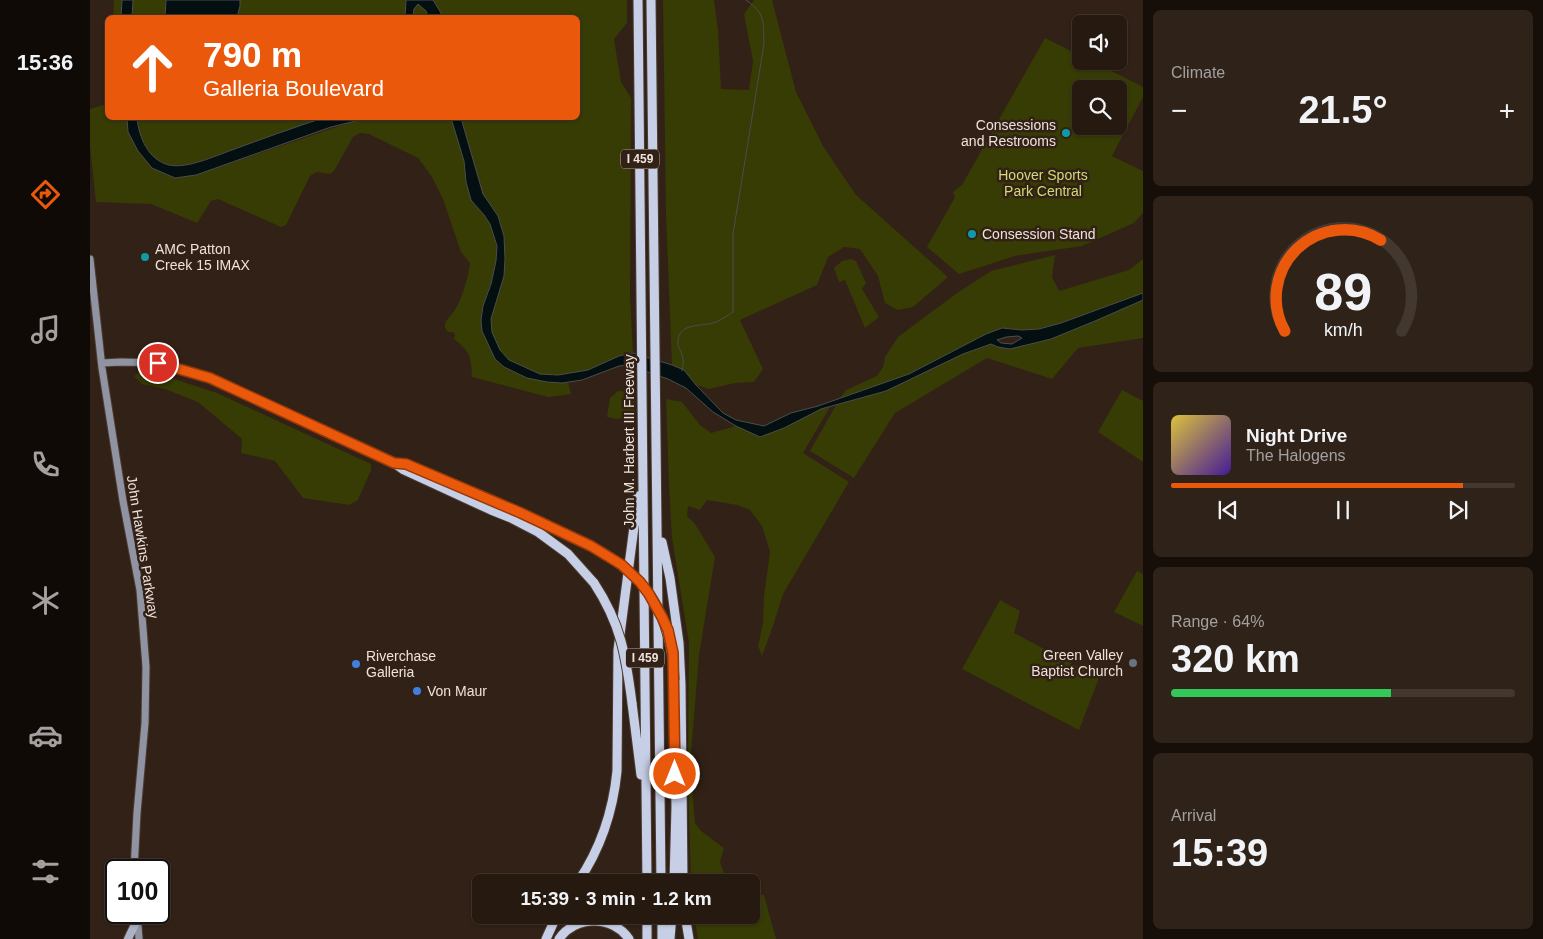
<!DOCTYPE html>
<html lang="en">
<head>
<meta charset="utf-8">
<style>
	:root { --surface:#261910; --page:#2e2219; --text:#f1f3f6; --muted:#a4a09f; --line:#423830; --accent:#ea580c }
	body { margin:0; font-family:Arial,sans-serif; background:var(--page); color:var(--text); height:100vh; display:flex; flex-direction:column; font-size:19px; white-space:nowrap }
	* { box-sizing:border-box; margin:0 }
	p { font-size:16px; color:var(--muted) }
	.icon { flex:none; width:28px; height:28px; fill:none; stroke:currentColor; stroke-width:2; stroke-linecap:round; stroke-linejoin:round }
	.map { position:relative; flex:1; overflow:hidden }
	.sheet { display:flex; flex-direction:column; gap:10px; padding:10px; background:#150e09; width:400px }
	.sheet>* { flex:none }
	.top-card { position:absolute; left:15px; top:15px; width:475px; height:105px; border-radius:8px; box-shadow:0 1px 4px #0004,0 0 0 1px var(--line); background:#ea580c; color:#fff; overflow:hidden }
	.fabs { position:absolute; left:982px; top:15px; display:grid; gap:10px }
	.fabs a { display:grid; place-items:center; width:55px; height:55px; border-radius:8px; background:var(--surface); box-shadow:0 1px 4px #0004,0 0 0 1px var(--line); font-size:25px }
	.speed { position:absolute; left:15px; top:859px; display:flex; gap:10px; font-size:25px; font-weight:700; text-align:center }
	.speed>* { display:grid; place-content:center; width:65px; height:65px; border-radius:50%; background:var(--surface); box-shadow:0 1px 4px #0004,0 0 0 1px var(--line); line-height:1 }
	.speed .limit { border:2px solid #111; border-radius:8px; background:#fff; color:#111 }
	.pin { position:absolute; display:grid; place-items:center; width:42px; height:42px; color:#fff; margin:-21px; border:2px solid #fff; border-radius:50%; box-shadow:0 1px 5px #0007 }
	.me { position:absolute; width:55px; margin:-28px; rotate:0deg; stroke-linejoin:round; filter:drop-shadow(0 0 4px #0008) }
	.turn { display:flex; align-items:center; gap:18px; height:105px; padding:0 15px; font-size:22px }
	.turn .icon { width:65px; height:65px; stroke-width:2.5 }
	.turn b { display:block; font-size:35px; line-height:42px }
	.big { font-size:38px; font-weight:700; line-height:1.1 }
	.sheet .tile { flex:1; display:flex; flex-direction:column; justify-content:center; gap:8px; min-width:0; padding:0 18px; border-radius:8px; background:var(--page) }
	.sheet .dial { align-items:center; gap:0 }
	.dial svg { height:130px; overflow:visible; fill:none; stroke:var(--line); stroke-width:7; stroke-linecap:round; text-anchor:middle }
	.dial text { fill:var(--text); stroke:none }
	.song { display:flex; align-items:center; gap:15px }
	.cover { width:60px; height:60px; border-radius:8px; background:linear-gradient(135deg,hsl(50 70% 55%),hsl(260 70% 35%)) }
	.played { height:5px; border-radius:2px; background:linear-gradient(90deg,var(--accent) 85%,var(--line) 85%) }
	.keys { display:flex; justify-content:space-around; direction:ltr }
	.heat { display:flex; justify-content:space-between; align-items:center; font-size:28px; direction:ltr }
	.charge { height:8px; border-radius:4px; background:linear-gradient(90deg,#34c759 64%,var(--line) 0) }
	.trip { position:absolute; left:382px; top:874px; width:288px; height:50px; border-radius:8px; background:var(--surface); box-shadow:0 1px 4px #0004,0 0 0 1px var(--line); font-weight:700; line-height:50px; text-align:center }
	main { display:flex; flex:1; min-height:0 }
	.tab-bar { display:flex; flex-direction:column; width:90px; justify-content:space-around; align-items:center; background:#0f0a06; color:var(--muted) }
	.tab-bar .icon { width:35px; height:35px }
	.tab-bar .current { color:var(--accent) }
	.tab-bar b { font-size:22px; color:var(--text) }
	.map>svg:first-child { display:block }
	.green { fill:#373b04; fill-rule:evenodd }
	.water { fill:#040f12; stroke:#4a4e4e; fill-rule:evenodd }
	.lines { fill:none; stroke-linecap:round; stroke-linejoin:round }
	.stream { stroke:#4a4e4e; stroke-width:1 }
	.secondary-casing { stroke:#4c3c32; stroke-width:9 }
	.primary-casing { stroke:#4c3c32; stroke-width:10 }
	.motorway-casing { stroke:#4c3c32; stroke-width:11 }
	.secondary { stroke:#8f93a2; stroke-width:7 }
	.primary { stroke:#acb2c5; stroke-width:8 }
	.motorway { stroke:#c7cfe6; stroke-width:9 }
	.motorway-bridge-casing { stroke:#4c3c32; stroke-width:11; stroke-linecap:butt }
	.motorway-bridge { stroke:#c7cfe6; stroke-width:9 }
	.route-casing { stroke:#983908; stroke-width:12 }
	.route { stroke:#ea580c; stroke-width:9 }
	.culture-dot { fill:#0f9aa8; stroke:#322116; stroke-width:2 }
	.worship-dot { fill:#6b7280; stroke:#322116; stroke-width:2 }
	.shop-dot { fill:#3f7fe0; stroke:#322116; stroke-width:2 }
	.labels { text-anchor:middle; stroke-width:5; stroke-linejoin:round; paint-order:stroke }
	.shield { fill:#322116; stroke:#b6a8a0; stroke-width:1 }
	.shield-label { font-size:12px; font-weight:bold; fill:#eee2db }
	.poi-label { font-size:14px; fill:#eee2db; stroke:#322116; text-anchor:start }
	.park-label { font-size:14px; fill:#d1db74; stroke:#322116 }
	.street-label { font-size:14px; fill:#eee2db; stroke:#322116 }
</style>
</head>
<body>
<main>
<nav class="tab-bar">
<b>15:36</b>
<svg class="icon current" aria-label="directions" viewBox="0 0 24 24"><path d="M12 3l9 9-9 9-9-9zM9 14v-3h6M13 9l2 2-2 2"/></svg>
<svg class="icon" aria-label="music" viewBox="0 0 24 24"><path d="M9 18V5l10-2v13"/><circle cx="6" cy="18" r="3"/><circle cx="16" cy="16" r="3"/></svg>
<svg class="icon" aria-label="phone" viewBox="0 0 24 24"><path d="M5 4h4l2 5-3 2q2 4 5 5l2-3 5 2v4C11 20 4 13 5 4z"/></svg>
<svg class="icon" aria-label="climate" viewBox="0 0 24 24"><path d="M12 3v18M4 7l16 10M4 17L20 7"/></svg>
<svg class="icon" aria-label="car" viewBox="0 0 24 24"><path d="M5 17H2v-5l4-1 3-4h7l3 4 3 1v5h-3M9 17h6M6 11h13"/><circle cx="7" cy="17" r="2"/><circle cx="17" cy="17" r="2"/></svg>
<svg class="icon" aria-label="filters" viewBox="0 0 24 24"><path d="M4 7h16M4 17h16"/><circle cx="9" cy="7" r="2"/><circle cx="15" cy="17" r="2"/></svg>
</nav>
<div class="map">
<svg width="1053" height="939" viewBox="0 0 1053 939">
	<rect width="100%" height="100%" fill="#322116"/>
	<path class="green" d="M 24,0 L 32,0 L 31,17 L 23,18 Z
		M 43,0 L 76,0 L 75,17 L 42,18 Z
		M 150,0 L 316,0 L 315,17 L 147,18 L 150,6 Z
		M 343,0 L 537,0 L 537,23 L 524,39 L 531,82 L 541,98 L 540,299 L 543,353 L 529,356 L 498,370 L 468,375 L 450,374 L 419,360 L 410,351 L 401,332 L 401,319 L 406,300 L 408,216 L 393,194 L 371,118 L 488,118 L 488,18 L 351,17 L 351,13 Z
		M 573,0 L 624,0 L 628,30 L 631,89 L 659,90 L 663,61 L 654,14 L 664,0 L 682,0 L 706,92 L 733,146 L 766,195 L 858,277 L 823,307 L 808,310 L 795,303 L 788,276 L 770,249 L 754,247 L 738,257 L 727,285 L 650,320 L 673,369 L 664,382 L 645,383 L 619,389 L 606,385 L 594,370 L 582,365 L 576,215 Z
		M 328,4 C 333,6 336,12 338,17 L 323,18 L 324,9 Z
		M 955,38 L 991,56 L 991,61 L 1002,61 L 1053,87 L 1053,97 L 1022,156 L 1053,171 L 1053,213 L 1044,223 L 992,246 L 925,256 L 869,274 L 837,247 L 865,197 L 863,192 L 872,185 ZM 991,89 L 1029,89 L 1029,126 L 991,126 Z
		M 17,104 L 18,118 L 37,118 L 38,132 L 48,151 L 62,168 L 85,178 L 106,175 L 270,119 L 278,118 L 361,118 C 366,132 372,147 374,161 C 376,174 376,187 381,199 C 383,204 389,209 393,213 C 400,222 404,234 406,245 C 411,271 393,294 391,319 C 391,329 395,339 400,348 C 405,360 411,366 423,371 C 439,379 459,385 478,382 L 481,394 L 458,397 L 382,377 C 381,356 381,353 364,339 L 365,334 L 363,332 L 358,332 L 355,328 C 354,320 362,315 366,308 C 372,299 379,274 380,263 L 371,252 L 353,199 L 342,177 L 328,158 L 279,134 L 270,133 L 263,137 L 244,171 L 240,174 L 227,172 L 220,176 L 196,225 L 191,227 L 128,199 L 121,201 L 107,223 L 61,204 L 6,202 L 0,146 L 0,109 Z
		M 47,118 L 235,118 C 208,127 180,137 152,146 C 134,153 98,169 79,165 C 58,160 49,137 47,118 Z
		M 965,255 L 962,277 L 969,291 L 1039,270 L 1053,259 L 1053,293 L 971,323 L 949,329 L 932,330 L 912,328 L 896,334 L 819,374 L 750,398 L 756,390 L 787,376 L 793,367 L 795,357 L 808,337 L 867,293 L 901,271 Z
		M 761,259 L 766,261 L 776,283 L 772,289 L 789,317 L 775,328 L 755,280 L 749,282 L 744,268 L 752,261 Z
		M 1053,300 L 1053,338 L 988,348 L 962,379 L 897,358 L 805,413 L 764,478 L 720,451 L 746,405 L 796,391 L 873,354 L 901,343 L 908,347 L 920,349 L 961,339 L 1005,321 Z
		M 49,372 L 75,376 L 127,393 L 281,464 L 281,470 L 268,500 L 259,505 L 213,498 L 185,461 L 151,453 L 152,439 L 108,402 L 75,389 L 52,384 L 44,376 Z
		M 1032,390 L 1053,401 L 1053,462 L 1008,432 Z
		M 528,391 L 542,392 L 545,406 L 544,417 L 526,419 L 517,417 L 520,398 Z
		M 576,399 L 592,402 L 610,425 L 621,433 L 646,426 L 670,437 L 694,428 L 731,409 L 740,407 L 713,453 L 759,482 L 693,594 L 684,623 L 672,656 L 668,646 L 673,623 L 674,596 L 680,552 L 672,526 L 660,510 L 647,505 L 617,500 L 610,510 L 598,506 L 597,516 L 605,524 L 625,557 L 609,655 L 600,765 L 605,823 L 611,831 L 634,848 L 630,862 L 637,882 L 601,882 L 598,777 L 599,643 L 582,538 L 579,486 Z
		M 1047,571 L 1053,574 L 1053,626 L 1024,612 Z
		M 910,600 L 930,611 L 924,633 L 1009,678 L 989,730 L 872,669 Z
		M 661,895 L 674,895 L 686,939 L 608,939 L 604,915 L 661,915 Z"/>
	<path class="water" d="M 32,0 L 43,0 L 42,17 L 31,17 Z
		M 76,0 L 150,0 L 150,6 L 147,17 L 75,17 Z
		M 316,0 L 343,0 L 351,13 L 351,17 L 338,17 L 336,11 L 328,4 L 324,9 L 323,17 L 315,17 Z
		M 37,118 L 47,118 C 49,137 58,160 79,165 C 97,169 125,156 142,150 C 172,139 202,128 233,118 C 245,115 265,117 278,118 L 241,127 L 106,175 L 85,178 L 62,168 L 48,151 L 38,132 Z
		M 361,118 L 371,118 L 393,194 L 408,216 L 414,236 L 415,259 L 414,276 L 401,319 L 402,332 L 410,350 L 419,360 L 450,374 L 468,375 L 498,370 L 529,356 L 543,353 L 582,365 L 594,370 L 606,385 L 633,413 L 646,420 L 674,426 L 701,413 L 728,406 L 819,374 L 896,334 L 912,328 L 932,330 L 949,329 L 971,323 L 1053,293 L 1053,300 L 1005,321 L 961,339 L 920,349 L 908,347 L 901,344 L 873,354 L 796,391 L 731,409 L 694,428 L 670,437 L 646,426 L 623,412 L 596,388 L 578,379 L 537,365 L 529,366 L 492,380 L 472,383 L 457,382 L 437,378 L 414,367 L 405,359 L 392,331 L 391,320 L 393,306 L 401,284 L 406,261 L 407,246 L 400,224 L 394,215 L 381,200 L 376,182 L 374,161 ZM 928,336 L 932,338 L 922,344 L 911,343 L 907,340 L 916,337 Z"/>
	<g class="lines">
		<path class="stream" d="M 592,371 C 593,366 594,361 592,355 C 591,350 587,347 588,341 C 589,322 613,327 626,322 C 632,319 637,316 643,312 L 643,234 L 674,44 C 673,21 676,14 656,0"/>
		<g class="secondary-casing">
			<path id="secondary" d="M 0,259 L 12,368 L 33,501 L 50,590 L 56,667 L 55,723 L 47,813 L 44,870
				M 12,363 L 31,362 L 69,363 L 120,378 L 304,463
				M 47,912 L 49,939"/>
		</g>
		<g class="primary-casing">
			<path id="primary" d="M 38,939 L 47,920"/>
		</g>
		<g class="motorway-casing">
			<path id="motorway" d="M 548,0 L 557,882
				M 561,0 L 571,882
				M 304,463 L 314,470 L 401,510 L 421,518 L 448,532 L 478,554 L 504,583
				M 306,463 L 316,464 L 431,513 L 501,546
				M 572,542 L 580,578 L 589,643 L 591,685 L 593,882
				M 542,703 L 551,775
				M 488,882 C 511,848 523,812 527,771 L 528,650 L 548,496
				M 584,882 L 586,807 L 584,680
				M 557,915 L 557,939
				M 572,915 L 572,939
				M 595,915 L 599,939
				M 456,939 L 467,915
				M 469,939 C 485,915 523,915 539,939
				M 580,939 L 582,915"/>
		</g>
		<use href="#secondary" class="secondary"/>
		<use href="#primary" class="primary"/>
		<use href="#motorway" class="motorway"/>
		<g class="motorway-bridge-casing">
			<path id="motorway-bridge" d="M 501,546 C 559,576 582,617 584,680
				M 504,583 C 531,624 536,656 542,703"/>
		</g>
		<use href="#motorway-bridge" class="motorway-bridge"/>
	</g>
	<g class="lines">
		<g class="route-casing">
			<path id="route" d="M 68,363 L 120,378 L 304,463 L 316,464 L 431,513 L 501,546 L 532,565 L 550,582 L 559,594 L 572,617 L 578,630 L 583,653 L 585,774"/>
		</g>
		<use href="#route" class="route"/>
	</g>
	<g class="culture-dot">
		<circle cx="976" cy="133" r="5"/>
		<circle cx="882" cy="234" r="5"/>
		<circle cx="55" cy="257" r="5"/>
	</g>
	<circle class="worship-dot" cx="1043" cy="663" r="5"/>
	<g class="shop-dot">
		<circle cx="266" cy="664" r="5"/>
		<circle cx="327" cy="691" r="5"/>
	</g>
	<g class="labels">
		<g class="shield">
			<rect x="531" y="149.5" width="38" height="19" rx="4"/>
			<rect x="536" y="648.5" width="38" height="19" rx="4"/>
		</g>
		<g class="shield-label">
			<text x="550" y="163">I 459</text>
			<text x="555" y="662">I 459</text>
		</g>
		<g class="poi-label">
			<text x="966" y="130" text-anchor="end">Consessions<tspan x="966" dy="16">and Restrooms</tspan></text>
			<text x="892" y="239">Consession Stand</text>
			<text x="65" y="254">AMC Patton<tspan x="65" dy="16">Creek 15 IMAX</tspan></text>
			<text x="1033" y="660" text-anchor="end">Green Valley<tspan x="1033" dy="16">Baptist Church</tspan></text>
			<text x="276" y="661">Riverchase<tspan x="276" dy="16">Galleria</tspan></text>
			<text x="337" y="696">Von Maur</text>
		</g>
		<g class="park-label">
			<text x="953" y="180">Hoover Sports<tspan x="953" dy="16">Park Central</tspan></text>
		</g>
		<g class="street-label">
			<text transform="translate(539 441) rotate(-90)" y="5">John M. Harbert III Freeway</text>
			<text transform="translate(53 547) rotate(81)" y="5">John Hawkins Parkway</text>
		</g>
	</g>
</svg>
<div class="fabs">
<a><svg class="icon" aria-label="sound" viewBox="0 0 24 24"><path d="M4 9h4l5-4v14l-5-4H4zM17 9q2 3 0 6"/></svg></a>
<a><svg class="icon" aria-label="search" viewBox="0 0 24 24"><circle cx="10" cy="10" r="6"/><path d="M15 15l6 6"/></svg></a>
</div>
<div class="speed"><div class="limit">100</div></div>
<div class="pin" style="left:68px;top:363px;background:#d93025"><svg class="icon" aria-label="arrive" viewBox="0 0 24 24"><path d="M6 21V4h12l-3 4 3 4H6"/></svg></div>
<svg class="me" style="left:585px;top:774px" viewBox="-20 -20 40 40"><circle r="17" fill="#ea580c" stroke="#fff" stroke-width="3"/><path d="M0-11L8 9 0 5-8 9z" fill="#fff"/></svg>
<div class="trip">15:39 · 3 min · 1.2 km</div>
<div class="top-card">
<div class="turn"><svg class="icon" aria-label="ahead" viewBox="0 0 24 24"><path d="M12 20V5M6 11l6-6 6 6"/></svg><div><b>790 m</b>Galleria Boulevard</div></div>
</div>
</div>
<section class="sheet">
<div class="tile"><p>Climate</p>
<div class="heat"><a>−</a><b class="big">21.5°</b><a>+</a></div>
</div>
<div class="tile dial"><svg viewBox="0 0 100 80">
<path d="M14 69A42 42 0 1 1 86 69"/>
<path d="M14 69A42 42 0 0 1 73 13" stroke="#ea580c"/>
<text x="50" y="56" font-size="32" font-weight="700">89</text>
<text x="50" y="72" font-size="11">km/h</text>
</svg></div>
<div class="tile">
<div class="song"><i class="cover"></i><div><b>Night Drive</b><p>The Halogens</p></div></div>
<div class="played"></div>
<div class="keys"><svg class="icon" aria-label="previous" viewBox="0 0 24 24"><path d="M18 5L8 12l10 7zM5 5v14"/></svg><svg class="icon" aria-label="pause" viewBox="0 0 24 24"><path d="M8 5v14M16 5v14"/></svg><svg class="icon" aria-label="next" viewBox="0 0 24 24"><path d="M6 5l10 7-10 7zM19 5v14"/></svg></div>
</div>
<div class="tile"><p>Range · 64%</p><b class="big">320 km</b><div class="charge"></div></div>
<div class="tile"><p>Arrival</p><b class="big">15:39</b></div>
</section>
</main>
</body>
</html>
